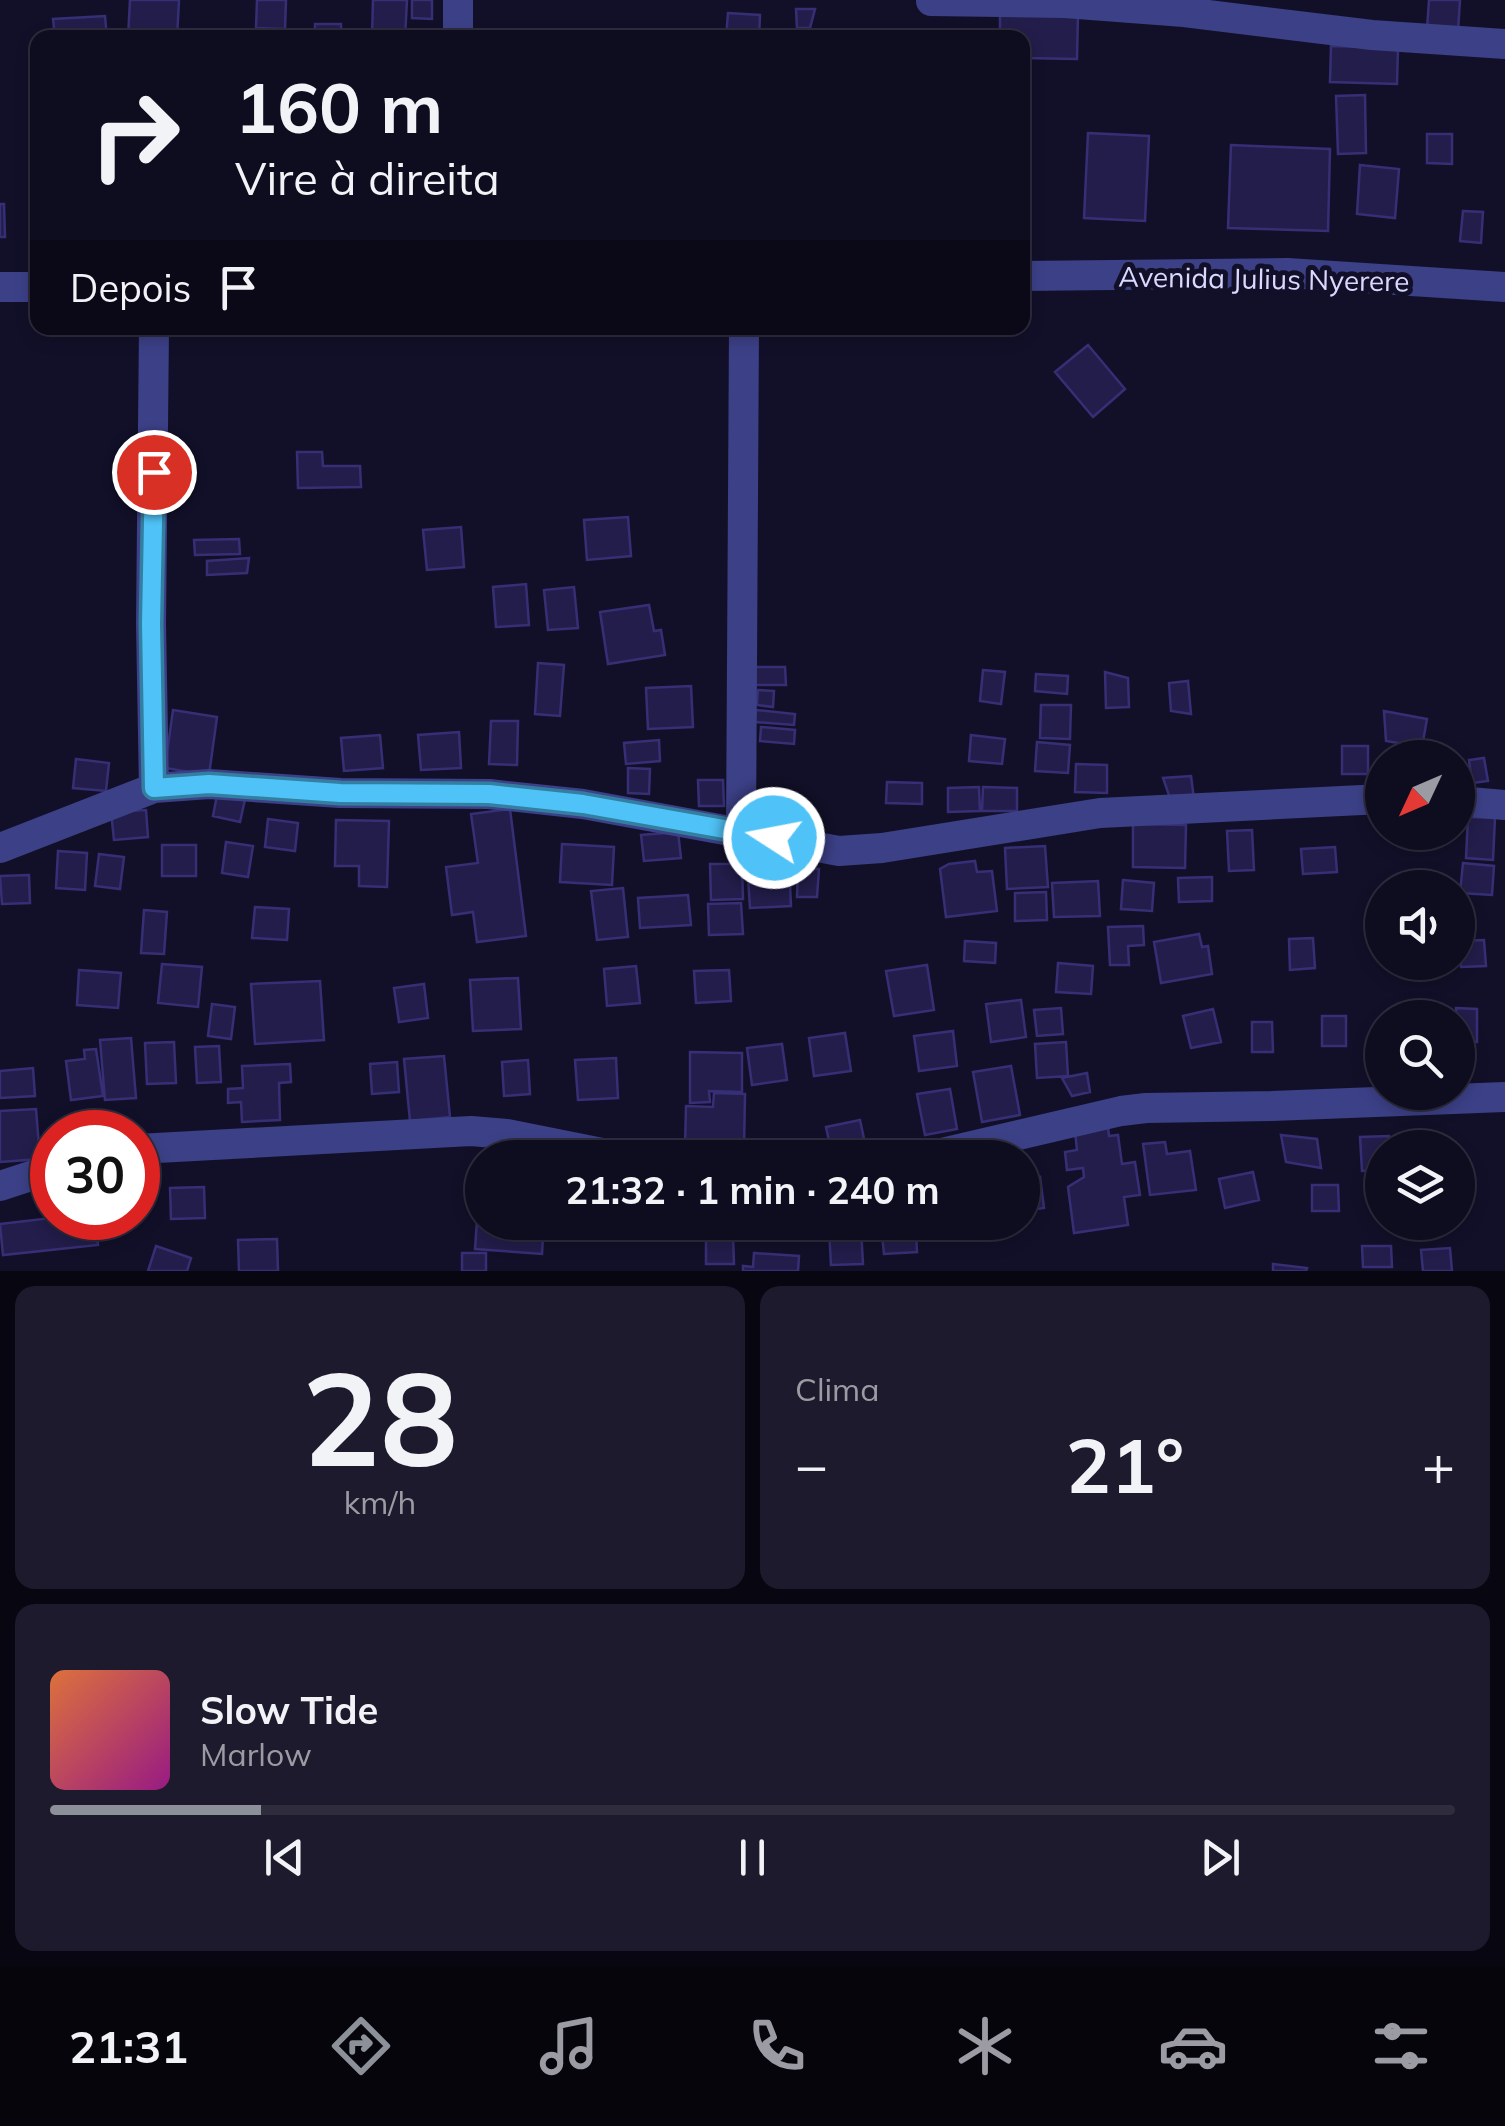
<!DOCTYPE html>
<html lang="pt">
<head>
<meta charset="utf-8">
<style>
	:root { --surface:#0e0c1f; --page:#1c1a2c; --text:#f1f3f6; --muted:#9b9ba4; --line:#2e2c3d; --accent:#8c9099 }
	body { margin:0; font-family:Mulish,sans-serif; background:var(--page); color:var(--text); height:100vh; display:flex; flex-direction:column; font-size:38px; white-space:nowrap }
	* { box-sizing:border-box; margin:0 }
	p { font-size:32px; color:var(--muted) }
	.icon { flex:none; width:55px; height:55px; fill:none; stroke:currentColor; stroke-width:2; stroke-linecap:round; stroke-linejoin:round }
	.map { position:relative; height:1271px; overflow:hidden }
	.panel { display:flex; flex-direction:column; gap:15px; padding:15px; background:#080711; flex:1 }
	.panel>* { flex:none }
	.guide { position:absolute; left:30px; top:30px; width:1000px; height:305px; border-radius:20px; box-shadow:0 5px 15px #0003,0 0 0 2px var(--line); background:#0e0c1f; color:var(--text); overflow:hidden }
	.needle { width:65px; rotate:226deg }
	.fabs { position:absolute; left:1365px; top:740px; display:grid; gap:20px }
	.fabs a { display:grid; place-items:center; width:110px; height:110px; border-radius:50%; background:var(--surface); box-shadow:0 5px 15px #0003,0 0 0 2px var(--line); font-size:50px }
	.speed { position:absolute; left:30px; top:1110px; display:flex; gap:20px; font-size:50px; font-weight:700; text-align:center }
	.speed>* { display:grid; place-content:center; width:130px; height:130px; border-radius:50%; background:var(--surface); box-shadow:0 5px 15px #0003,0 0 0 2px var(--line); line-height:1 }
	.speed .limit { border:15px solid #d22; background:#fff; color:#111 }
	.pin { position:absolute; display:grid; place-items:center; width:85px; height:85px; color:#fff; margin:-42px; border:5px solid #fff; border-radius:50%; box-shadow:0 2px 10px #0007 }
	.me { position:absolute; width:110px; margin:-55px; rotate:281deg; stroke-linejoin:round; filter:drop-shadow(0 0 8px #0008) }
	.turn { display:flex; align-items:center; gap:35px; height:210px; padding:0 40px; font-size:45px }
	.turn .icon { width:130px; height:130px; stroke-width:2.5 }
	.turn b { display:block; font-size:70px; line-height:85px }
	.then { display:flex; align-items:center; height:95px; padding:0 40px; background:#0003; gap:20px; font-size:38px }
	.big { font-size:75px; font-weight:700; line-height:1.1 }
	.panel .widget { flex:1; display:flex; flex-direction:column; justify-content:center; gap:15px; min-width:0; padding:0 35px; border-radius:20px; background:var(--page) }
	.panel .dial { align-items:center; gap:0 }
	.dial b { font-size:130px; line-height:1 }
	.song { display:flex; align-items:center; gap:30px }
	.cover { width:120px; height:120px; border-radius:15px; background:linear-gradient(135deg,hsl(20 70% 55%),hsl(310 70% 35%)) }
	.played { height:10px; border-radius:5px; background:linear-gradient(90deg,var(--accent) 15%,var(--line) 15%) }
	.keys { display:flex; justify-content:space-around; direction:ltr }
	.heat { display:flex; justify-content:space-between; align-items:center; font-size:55px; direction:ltr }
	.panel .tiles { flex:1; display:grid; gap:15px; grid-template-columns:1fr 1fr }
	.widget:last-child { grid-column:span 2 }
	.trip { position:absolute; left:465px; top:1140px; width:575px; height:100px; border-radius:50px; background:var(--surface); box-shadow:0 5px 15px #0003,0 0 0 2px var(--line); font-weight:700; line-height:100px; text-align:center }
	.tab-bar { display:flex; height:160px; justify-content:space-around; align-items:center; background:#06050c; color:var(--muted) }
	.tab-bar .icon { width:70px; height:70px }
	.tab-bar .active { color:var(--accent) }
	.tab-bar b { font-size:45px; color:var(--text) }
	.map>svg:first-child { display:block }
	.building { fill:#221d4a; stroke:#362f75; stroke-width:2.5 }
	.lines { fill:none; stroke-linecap:round; stroke-linejoin:round }
	.minor { stroke:#3c4087; stroke-width:30 }
	.route-casing { stroke:#337fa1; stroke-width:25 }
	.route { stroke:#4fc3f7; stroke-width:18 }
	.labels { text-anchor:middle; stroke-width:10; stroke-linejoin:round; paint-order:stroke }
	.street-label { font-size:28px; fill:#d9d9ff; stroke:#121029 }
</style>
</head>
<body>
<div class="map">
<svg width="1505" height="1271" viewBox="0 0 1505 1271">
	<rect width="100%" height="100%" fill="#121029"/>
	<path class="building" d="M 130,0 L 179,0 L 177,38 L 128,38 Z
		M 257,0 L 286,0 L 285,29 L 256,28 Z
		M 373,0 L 407,0 L 405,38 L 372,38 Z
		M 412,0 L 432,0 L 432,19 L 412,18 Z
		M 1429,0 L 1460,0 L 1458,31 L 1427,29 Z
		M 796,9 L 815,9 L 810,28 L 797,28 Z
		M 1000,12 L 1078,14 L 1077,59 L 1022,58 L 1022,38 L 1000,38 Z
		M 728,13 L 760,15 L 759,38 L 726,38 Z
		M 105,16 L 107,38 L 55,38 L 53,19 Z
		M 315,24 L 341,24 L 341,38 L 315,38 Z
		M 1331,46 L 1398,48 L 1397,84 L 1330,82 Z
		M 1365,95 L 1366,153 L 1338,154 L 1336,96 Z
		M 1088,133 L 1149,136 L 1145,221 L 1084,218 Z
		M 1427,134 L 1452,134 L 1452,164 L 1427,163 Z
		M 1231,145 L 1330,149 L 1328,231 L 1228,228 Z
		M 1360,165 L 1399,169 L 1395,218 L 1357,214 Z
		M 0,204 L 4,204 L 5,237 L 0,237 Z
		M 1463,211 L 1483,212 L 1481,243 L 1460,241 Z
		M 1088,345 L 1125,389 L 1093,417 L 1055,372 Z
		M 297,452 L 322,452 L 323,466 L 360,466 L 361,487 L 298,488 Z
		M 628,517 L 631,556 L 587,560 L 584,520 Z
		M 461,527 L 464,567 L 427,570 L 423,530 Z
		M 239,539 L 240,554 L 195,555 L 194,540 Z
		M 249,558 L 247,573 L 207,575 L 207,561 Z
		M 526,584 L 529,625 L 496,627 L 493,587 Z
		M 574,587 L 578,628 L 548,630 L 544,590 Z
		M 649,605 L 654,631 L 661,630 L 665,655 L 608,664 L 600,612 Z
		M 538,663 L 564,665 L 560,716 L 535,714 Z
		M 752,667 L 785,667 L 786,685 L 752,685 Z
		M 983,670 L 1005,672 L 1001,704 L 980,701 Z
		M 1105,672 L 1128,678 L 1129,707 L 1106,708 Z
		M 1036,674 L 1068,676 L 1067,694 L 1035,691 Z
		M 1188,681 L 1191,714 L 1171,711 L 1169,683 Z
		M 691,686 L 693,727 L 648,729 L 646,688 Z
		M 758,690 L 774,691 L 773,707 L 757,705 Z
		M 1041,705 L 1071,705 L 1070,739 L 1040,738 Z
		M 173,710 L 217,717 L 209,775 L 165,768 Z
		M 756,710 L 795,714 L 794,725 L 755,722 Z
		M 1384,711 L 1427,719 L 1422,747 L 1386,741 Z
		M 491,721 L 518,721 L 517,765 L 489,764 Z
		M 761,727 L 795,730 L 794,744 L 760,741 Z
		M 459,732 L 461,768 L 421,770 L 418,735 Z
		M 380,735 L 383,768 L 344,771 L 341,738 Z
		M 971,735 L 1005,739 L 1002,764 L 969,761 Z
		M 659,740 L 660,761 L 626,764 L 624,743 Z
		M 1037,742 L 1070,745 L 1068,773 L 1035,771 Z
		M 1342,746 L 1368,746 L 1368,774 L 1342,774 Z
		M 1484,758 L 1488,781 L 1472,783 L 1469,760 Z
		M 76,759 L 109,763 L 106,791 L 73,788 Z
		M 1076,764 L 1107,765 L 1107,793 L 1075,792 Z
		M 628,768 L 650,769 L 649,794 L 628,793 Z
		M 1191,776 L 1194,799 L 1171,801 L 1163,778 Z
		M 698,780 L 723,780 L 724,806 L 699,806 Z
		M 887,782 L 922,783 L 922,804 L 886,803 Z
		M 979,787 L 980,811 L 948,812 L 948,788 Z
		M 983,787 L 1017,788 L 1017,811 L 982,811 Z
		M 217,795 L 246,795 L 240,822 L 213,816 Z
		M 510,809 L 526,936 L 477,942 L 473,912 L 452,915 L 446,867 L 478,863 L 471,814 Z
		M 146,810 L 148,837 L 114,840 L 111,812 Z
		M 1468,817 L 1495,818 L 1493,860 L 1466,858 Z
		M 268,819 L 298,823 L 295,851 L 265,847 Z
		M 336,820 L 389,821 L 387,887 L 359,886 L 359,866 L 335,866 Z
		M 1133,824 L 1186,825 L 1185,868 L 1133,867 Z
		M 1252,830 L 1254,870 L 1229,871 L 1227,831 Z
		M 678,832 L 681,858 L 644,861 L 641,835 Z
		M 226,842 L 253,846 L 248,877 L 222,873 Z
		M 562,844 L 614,847 L 612,885 L 560,882 Z
		M 162,845 L 196,845 L 196,876 L 162,876 Z
		M 1045,846 L 1048,887 L 1007,889 L 1005,848 Z
		M 1335,847 L 1337,872 L 1303,874 L 1301,849 Z
		M 58,851 L 87,853 L 85,890 L 56,888 Z
		M 99,854 L 124,857 L 120,889 L 95,886 Z
		M 789,860 L 791,906 L 750,908 L 747,862 Z
		M 975,861 L 977,872 L 992,871 L 997,911 L 946,917 L 940,869 L 949,864 Z
		M 1463,863 L 1494,866 L 1492,895 L 1460,893 Z
		M 710,864 L 742,864 L 743,899 L 711,900 Z
		M 798,868 L 819,869 L 817,897 L 797,897 Z
		M 29,875 L 30,903 L 2,904 L 0,876 Z
		M 1212,877 L 1212,901 L 1179,902 L 1178,878 Z
		M 1123,880 L 1154,883 L 1152,911 L 1121,909 Z
		M 1098,881 L 1100,916 L 1054,917 L 1052,883 Z
		M 623,888 L 628,937 L 597,940 L 591,891 Z
		M 1046,892 L 1047,920 L 1015,921 L 1015,893 Z
		M 688,895 L 691,925 L 640,928 L 638,898 Z
		M 741,903 L 743,934 L 709,935 L 708,904 Z
		M 255,907 L 289,909 L 287,940 L 252,938 Z
		M 144,910 L 167,912 L 164,954 L 141,953 Z
		M 1382,919 L 1382,951 L 1378,951 L 1374,920 Z
		M 1143,926 L 1144,945 L 1128,946 L 1129,965 L 1110,965 L 1108,927 Z
		M 1199,934 L 1202,947 L 1208,946 L 1212,974 L 1161,983 L 1154,942 Z
		M 1313,938 L 1315,968 L 1290,970 L 1289,939 Z
		M 1484,940 L 1486,966 L 1461,967 L 1460,941 Z
		M 965,941 L 996,943 L 995,963 L 964,961 Z
		M 1058,963 L 1093,966 L 1091,994 L 1056,992 Z
		M 162,964 L 202,967 L 198,1007 L 158,1003 Z
		M 927,965 L 934,1010 L 894,1016 L 886,971 Z
		M 636,966 L 640,1003 L 607,1006 L 604,969 Z
		M 79,970 L 121,973 L 118,1008 L 77,1005 Z
		M 729,970 L 731,1001 L 696,1003 L 694,971 Z
		M 518,978 L 521,1029 L 473,1031 L 470,980 Z
		M 320,981 L 324,1040 L 255,1044 L 251,984 Z
		M 424,984 L 428,1018 L 399,1022 L 394,988 Z
		M 1021,1000 L 1026,1037 L 991,1042 L 986,1004 Z
		M 212,1004 L 235,1007 L 231,1039 L 208,1036 Z
		M 1061,1008 L 1063,1034 L 1037,1036 L 1034,1010 Z
		M 1456,1008 L 1477,1009 L 1477,1042 L 1458,1042 Z
		M 1213,1009 L 1221,1042 L 1191,1048 L 1183,1016 Z
		M 1322,1016 L 1346,1016 L 1346,1046 L 1322,1046 Z
		M 1252,1022 L 1272,1022 L 1273,1052 L 1252,1052 Z
		M 953,1031 L 957,1066 L 919,1071 L 914,1036 Z
		M 845,1033 L 851,1071 L 814,1076 L 809,1038 Z
		M 131,1038 L 136,1098 L 105,1100 L 100,1040 Z
		M 1376,1039 L 1382,1039 L 1382,1069 Z
		M 174,1042 L 176,1083 L 147,1084 L 145,1043 Z
		M 1066,1042 L 1068,1076 L 1037,1078 L 1035,1044 Z
		M 782,1044 L 787,1080 L 752,1085 L 747,1048 Z
		M 219,1046 L 221,1082 L 197,1083 L 195,1047 Z
		M 96,1049 L 103,1096 L 71,1100 L 66,1061 L 85,1059 L 84,1050 Z
		M 690,1052 L 742,1053 L 742,1092 L 709,1091 L 710,1102 L 690,1103 Z
		M 444,1056 L 450,1117 L 410,1121 L 404,1059 Z
		M 616,1058 L 618,1098 L 578,1100 L 575,1060 Z
		M 528,1060 L 530,1094 L 504,1096 L 502,1062 Z
		M 397,1062 L 399,1092 L 372,1094 L 370,1064 Z
		M 290,1064 L 291,1082 L 279,1083 L 280,1120 L 242,1122 L 241,1102 L 228,1103 L 228,1089 L 243,1088 L 242,1066 Z
		M 1011,1066 L 1020,1115 L 982,1122 L 973,1072 Z
		M 33,1068 L 35,1096 L 0,1098 L 0,1071 Z
		M 1087,1073 L 1090,1092 L 1072,1096 L 1062,1078 Z
		M 950,1089 L 957,1129 L 925,1135 L 917,1094 Z
		M 714,1093 L 745,1094 L 744,1148 L 685,1146 L 686,1106 L 713,1107 Z
		M 36,1109 L 40,1159 L 0,1162 L 0,1111 Z
		M 860,1120 L 866,1148 L 832,1155 L 826,1127 Z
		M 1108,1127 L 1109,1136 L 1118,1135 L 1122,1164 L 1135,1162 L 1140,1195 L 1124,1197 L 1128,1225 L 1074,1233 L 1068,1187 L 1084,1177 L 1083,1168 L 1067,1170 L 1065,1152 L 1077,1150 L 1075,1131 Z
		M 1281,1135 L 1317,1139 L 1321,1168 L 1286,1162 Z
		M 1389,1136 L 1389,1148 L 1382,1148 L 1382,1170 L 1362,1171 L 1360,1137 Z
		M 1165,1142 L 1167,1154 L 1190,1151 L 1196,1190 L 1150,1195 L 1143,1144 Z
		M 1253,1172 L 1259,1200 L 1225,1208 L 1219,1179 Z
		M 1040,1177 L 1044,1208 L 1022,1211 L 1022,1179 Z
		M 1312,1185 L 1338,1185 L 1339,1211 L 1312,1211 Z
		M 204,1187 L 205,1218 L 171,1219 L 170,1188 Z
		M 479,1191 L 482,1192 L 482,1222 L 544,1222 L 542,1254 L 475,1249 Z
		M 51,1210 L 52,1210 L 52,1218 L 95,1218 L 98,1245 L 3,1255 L 0,1224 L 52,1218 Z
		M 886,1222 L 918,1222 L 918,1227 L 888,1231 Z
		M 861,1228 L 863,1264 L 831,1265 L 829,1229 Z
		M 916,1233 L 917,1252 L 884,1254 L 882,1235 Z
		M 706,1235 L 733,1235 L 734,1264 L 706,1264 Z
		M 277,1239 L 278,1271 L 239,1271 L 238,1240 Z
		M 156,1246 L 191,1258 L 187,1271 L 148,1271 Z
		M 1362,1246 L 1391,1246 L 1392,1267 L 1363,1267 Z
		M 1450,1248 L 1452,1271 L 1423,1271 L 1421,1250 Z
		M 462,1253 L 486,1253 L 486,1271 L 462,1271 Z
		M 754,1253 L 799,1256 L 798,1271 L 743,1271 L 743,1266 L 753,1267 Z
		M 1273,1264 L 1307,1268 L 1306,1271 L 1273,1271 Z"/>
	<g class="lines">
		<path class="minor" d="M 931,1 L 1065,3 L 1184,12 L 1372,35 L 1505,44
			M 458,38 L 458,0
			M 1022,276 L 1287,273 L 1505,287
			M 0,287 L 38,287
			M 154,328 L 151,624 L 154,788 L 209,784 L 340,793 L 489,794 L 583,804 L 839,851 L 882,848 L 1100,813 L 1382,799
			M 1458,801 L 1505,805
			M 741,832 L 744,328
			M 0,848 L 154,788
			M 138,1149 L 471,1131 L 507,1134 L 627,1158
			M 920,1158 L 1121,1111 L 1146,1108 L 1272,1106 L 1505,1097
			M 0,1186 L 52,1169"/>
	</g>
	<g class="lines">
		<g class="route-casing">
			<path id="route" d="M 154,472 L 151,624 L 154,788 L 209,784 L 340,793 L 489,794 L 583,804 L 774,838"/>
		</g>
		<use href="#route" class="route"/>
	</g>
	<g class="labels">
		<g class="street-label">
			<text transform="translate(1264 279) rotate(1)" y="10">Avenida Julius Nyerere</text>
		</g>
	</g>
</svg>
<div class="fabs">
<a><svg class="needle" viewBox="-14 -14 28 28"><path d="M0-13l5 13h-10z" fill="#e53935"/><path d="M0 13l5-13h-10z" fill="#9b9ba4"/></svg></a>
<a><svg class="icon" aria-label="sound" viewBox="0 0 24 24"><path d="M4 9h4l5-4v14l-5-4H4zM17 9q2 3 0 6"/></svg></a>
<a><svg class="icon" aria-label="search" viewBox="0 0 24 24"><circle cx="10" cy="10" r="6"/><path d="M15 15l6 6"/></svg></a>
<a><svg class="icon" aria-label="layers" viewBox="0 0 24 24"><path d="M12 4l9 5-9 5-9-5zM3 14l9 5 9-5"/></svg></a>
</div>
<div class="speed"><div class="limit">30</div></div>
<div class="pin" style="left:154px;top:472px;background:#d93025"><svg class="icon" aria-label="arrive" viewBox="0 0 24 24"><path d="M6 21V4h12l-3 4 3 4H6"/></svg></div>
<svg class="me" style="left:774px;top:838px" viewBox="-20 -20 40 40"><circle r="17" fill="#4fc3f7" stroke="#fff" stroke-width="3"/><path d="M0-11L8 9 0 5-8 9z" fill="#fff"/></svg>
<div class="trip">21:32 · 1 min · 240 m</div>
<div class="guide">
<div class="turn"><svg class="icon" aria-label="right" viewBox="0 0 24 24"><path d="M7 20v-9h11M14 6l5 5-5 5"/></svg><div><b>160 m</b>Vire à direita</div></div>
<div class="then">Depois<svg class="icon" aria-label="arrive" viewBox="0 0 24 24"><path d="M6 21V4h12l-3 4 3 4H6"/></svg></div>
</div>
</div>
<section class="panel">
<div class="tiles">
<div class="widget dial"><b>28</b><p>km/h</p></div>
<div class="widget"><p>Clima</p>
<div class="heat"><a>−</a><b class="big">21°</b><a>+</a></div>
</div>
<div class="widget">
<div class="song"><i class="cover"></i><div><b>Slow Tide</b><p>Marlow</p></div></div>
<div class="played"></div>
<div class="keys"><svg class="icon" aria-label="previous" viewBox="0 0 24 24"><path d="M18 5L8 12l10 7zM5 5v14"/></svg><svg class="icon" aria-label="pause" viewBox="0 0 24 24"><path d="M8 5v14M16 5v14"/></svg><svg class="icon" aria-label="next" viewBox="0 0 24 24"><path d="M6 5l10 7-10 7zM19 5v14"/></svg></div>
</div>
</div>
</section>
<nav class="tab-bar">
<b>21:31</b>
<svg class="icon active" aria-label="directions" viewBox="0 0 24 24"><path d="M12 3l9 9-9 9-9-9zM9 14v-3h6M13 9l2 2-2 2"/></svg>
<svg class="icon" aria-label="music" viewBox="0 0 24 24"><path d="M9 18V5l10-2v13"/><circle cx="6" cy="18" r="3"/><circle cx="16" cy="16" r="3"/></svg>
<svg class="icon" aria-label="phone" viewBox="0 0 24 24"><path d="M5 4h4l2 5-3 2q2 4 5 5l2-3 5 2v4C11 20 4 13 5 4z"/></svg>
<svg class="icon" aria-label="climate" viewBox="0 0 24 24"><path d="M12 3v18M4 7l16 10M4 17L20 7"/></svg>
<svg class="icon" aria-label="car" viewBox="0 0 24 24"><path d="M5 17H2v-5l4-1 3-4h7l3 4 3 1v5h-3M9 17h6M6 11h13"/><circle cx="7" cy="17" r="2"/><circle cx="17" cy="17" r="2"/></svg>
<svg class="icon" aria-label="filters" viewBox="0 0 24 24"><path d="M4 7h16M4 17h16"/><circle cx="9" cy="7" r="2"/><circle cx="15" cy="17" r="2"/></svg>
</nav>
</body>
</html>
